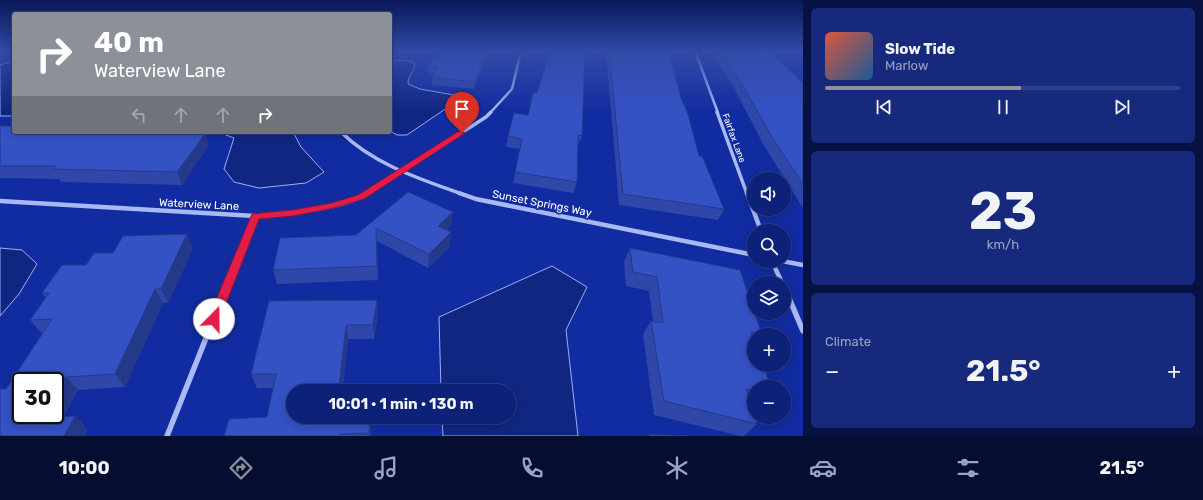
<!DOCTYPE html>
<html lang="en">
<head>
<meta charset="utf-8">
<style>
	:root { --surface:#0d2178; --page:#16297d; --text:#f1f3f6; --muted:#9aa3c6; --line:#2d3e8a; --accent:#8c9099 }
	body { margin:0; font-family:Rubik,sans-serif; background:var(--page); color:var(--text); height:100vh; display:flex; flex-direction:column; font-size:15px; white-space:nowrap }
	* { box-sizing:border-box; margin:0 }
	p { font-size:13px; color:var(--muted) }
	.icon { flex:none; width:22px; height:22px; fill:none; stroke:currentColor; stroke-width:2; stroke-linecap:round; stroke-linejoin:round }
	.map { position:relative; flex:1; overflow:hidden }
	.sheet { display:flex; flex-direction:column; gap:8px; padding:8px; background:#071242; width:400px }
	.sheet>* { flex:none }
	.hud { position:absolute; left:12px; top:12px; width:380px; height:122px; border-radius:4px; box-shadow:0 2px 10px #0003,0 0 0 1px var(--line); background:#8c9099; color:#fff; overflow:hidden }
	.tools { position:absolute; left:747px; top:172px; display:grid; gap:8px }
	.tools a { display:grid; place-items:center; width:44px; height:44px; border-radius:50%; background:var(--surface); box-shadow:0 2px 10px #0003,0 0 0 1px var(--line); font-size:20px }
	.speed { position:absolute; left:12px; top:372px; display:flex; gap:8px; font-size:20px; font-weight:700; text-align:center }
	.speed>* { display:grid; place-content:center; width:52px; height:52px; border-radius:50%; background:var(--surface); box-shadow:0 2px 10px #0003,0 0 0 1px var(--line); line-height:1 }
	.speed .limit { border:2px solid #111; border-radius:6px; background:#fff; color:#111 }
	.pin { position:absolute; display:grid; place-items:center; width:34px; height:34px; color:#fff; margin:-41px -17px; border-radius:50% 50% 50% 0; rotate:-45deg; box-shadow:0 0 4px #0007 }
	.pin .icon { rotate:45deg }
	.me { position:absolute; width:44px; margin:-22px; rotate:22deg; stroke-linejoin:round; filter:drop-shadow(0 0 3px #0008) }
	.turn { display:flex; align-items:center; gap:14px; height:84px; padding:0 16px; font-size:18px }
	.turn .icon { width:52px; height:52px; stroke-width:2.5 }
	.turn b { display:block; font-size:28px; line-height:34px }
	.lanes { display:flex; align-items:center; height:38px; padding:0 16px; background:#0003; justify-content:center; gap:20px; direction:ltr }
	.lanes .off { opacity:.35 }
	.big { font-size:30px; font-weight:700; line-height:1.1 }
	.sheet .tile { flex:1; display:flex; flex-direction:column; justify-content:center; gap:6px; min-width:0; padding:0 14px; border-radius:6px; background:var(--page) }
	.sheet .dial { align-items:center; gap:0 }
	.dial b { font-size:52px; line-height:1 }
	.song { display:flex; align-items:center; gap:12px }
	.cover { width:48px; height:48px; border-radius:6px; background:linear-gradient(135deg,hsl(10 70% 55%),hsl(210 70% 35%)) }
	.played { height:4px; border-radius:2px; background:linear-gradient(90deg,var(--accent) 55%,var(--line) 55%) }
	.keys { display:flex; justify-content:space-around; direction:ltr }
	.heat { display:flex; justify-content:space-between; align-items:center; font-size:22px; direction:ltr }
	.trip { position:absolute; left:286px; top:384px; width:230px; height:40px; border-radius:20px; background:var(--surface); box-shadow:0 2px 10px #0003,0 0 0 1px var(--line); font-weight:700; line-height:40px; text-align:center }
	.menu { display:flex; height:64px; justify-content:space-around; align-items:center; background:#050d30; color:var(--muted) }
	.menu .icon { width:28px; height:28px }
	.menu .active { color:var(--accent) }
	.menu b { font-size:18px; color:var(--text) }
	main { display:flex; flex:1; min-height:0 }
	.map>svg:first-child { display:block }
	.water { fill:#112681; stroke:#9baff8 }
	.lines { fill:none; stroke-linecap:round; stroke-linejoin:round }
	.minor-far3 { stroke:#a9b9f5; stroke-width:2.5 }
	.minor-far2 { stroke:#a9b9f5; stroke-width:3.5 }
	.minor-far1 { stroke:#a9b9f5; stroke-width:4.5 }
	.minor { stroke:#a9b9f5; stroke-width:5.5 }
	.wall { fill:#2e47a9 }
	.shaded-wall { fill:#25398a }
	.building { fill:#3552c5; stroke:#25398a }
	.route { fill:#e11d48; stroke:#92132f }
	.labels { text-anchor:middle; stroke-width:3.5; stroke-linejoin:round; paint-order:stroke }
	.far-street-label { font-size:9px; fill:#fff; stroke:#112ca0 }
	.street-label { font-size:11px; fill:#fff; stroke:#112ca0 }
</style>
</head>
<body>
<main>
<div class="map">
<svg width="803" height="436" viewBox="0 0 803 436">
	<rect width="100%" height="100%" fill="#112ca0"/>
	<path class="water" d="M 399,60 L 410,61 L 415,64 C 414,72 408,75 408,84 L 420,89 L 454,95 L 460,99 L 407,135 L 397,135 L 390,131 L 390,62 Z
		M 14,61 L 14,116 L 0,116 L 0,65 Z
		M 218,132 L 293,132 L 301,147 L 324,172 L 306,183 L 259,188 L 234,182 L 224,169 L 234,138 Z
		M 0,248 L 22,250 L 37,264 L 19,294 L 0,316 Z
		M 552,266 L 587,287 L 566,330 L 578,436 L 443,436 L 442,417 L 509,417 L 509,391 L 441,391 L 439,317 Z"/>
	<g class="lines">
		<path class="minor-far3" d="M 695,51 L 718,113
			M 490,113 L 512,89 L 521,51"/>
		<path class="minor-far2" d="M 717,112 L 747,194
			M 341,132 C 373,164 420,179 462,194
			M 366,194 L 486,117 L 491,112"/>
		<path class="minor-far1" d="M 459,193 L 476,199 L 754,255
			M 747,193 L 761,231
			M 0,201 L 255,216 C 287,213 340,210 368,193
			M 772,261 L 782,283
			M 782,261 L 803,265
			M 784,288 L 789,299
			M 222,299 L 255,216"/>
		<path class="minor" d="M 789,298 L 803,331
			M 167,436 L 222,298"/>
	</g>
	<path class="wall" d="M 487,51 L 487,57 L 474,89 L 432,85 L 432,77 L 434,75 L 428,74 L 428,67 Z
		M 606,51 L 668,51 L 681,98 L 699,156 L 724,209 L 718,220 L 619,205 Z
		M 712,51 L 770,51 L 803,83 L 803,208 L 763,144 L 732,84 L 718,64 Z
		M 514,113 L 582,136 L 578,146 L 577,182 L 573,193 L 513,183 L 520,149 L 506,147 L 508,136 Z
		M 0,126 L 94,132 L 209,145 L 182,185 L 61,182 L 59,179 L 0,178 Z
		M 408,192 L 451,225 L 447,230 L 450,246 L 428,268 L 377,241 L 378,280 L 277,284 L 273,270 L 356,235 Z
		M 187,234 L 193,248 L 168,303 L 163,303 L 125,387 L 78,390 L 63,417 L 75,416 L 87,429 L 84,436 L 0,436 L 6,389 L 42,334 L 30,320 L 46,298 L 42,293 L 86,265 Z
		M 630,248 L 762,335 L 754,335 L 754,407 L 751,406 L 757,424 L 744,436 L 740,436 L 654,415 L 643,334 L 651,321 L 653,321 L 649,291 L 626,286 L 624,262 Z
		M 269,301 L 378,314 L 374,339 L 348,339 L 343,387 L 293,417 L 371,417 L 371,436 L 224,436 L 267,417 L 273,388 L 257,388 L 251,374 Z"/>
	<path class="shaded-wall" d="M 0,51 L 14,51 L 14,52 L 0,56 Z
		M 390,51 L 406,51 L 390,53 Z
		M 487,51 L 487,57 L 474,89 L 475,82 Z
		M 206,133 L 209,145 L 182,185 L 177,172 Z
		M 453,212 L 451,225 L 437,240 L 438,226 Z
		M 451,232 L 450,246 L 428,268 L 429,254 Z
		M 187,234 L 193,248 L 168,303 L 161,289 Z
		M 155,289 L 163,303 L 125,387 L 115,374 Z
		M 377,300 L 378,314 L 374,339 L 373,325 Z
		M 346,325 L 348,339 L 342,391 L 339,387 Z
		M 66,377 L 78,390 L 56,431 L 42,418 L 43,415 L 55,415 L 55,395 Z
		M 75,416 L 87,429 L 84,436 L 64,436 Z
		M 370,417 L 371,417 L 371,436 L 370,436 L 369,433 Z"/>
	<path class="building" d="M 438,51 L 487,51 L 475,82 L 432,77 L 438,68 L 428,67 Z
		M 550,51 L 585,51 L 582,136 L 578,135 L 577,182 L 515,172 L 522,139 L 508,136 L 514,113 L 528,115 L 533,93 L 537,93 Z
		M 609,51 L 668,51 L 670,56 L 681,98 L 688,114 L 699,156 L 702,156 L 724,209 L 623,194 Z
		M 719,51 L 770,51 L 803,83 L 803,184 L 770,134 L 737,75 Z
		M 0,126 L 14,126 L 14,132 L 206,133 L 177,172 L 53,169 L 56,166 L 0,166 Z
		M 408,192 L 453,212 L 438,226 L 451,232 L 429,254 L 376,228 L 377,266 L 273,270 L 280,238 L 356,235 Z
		M 187,234 L 161,289 L 155,289 L 115,374 L 66,377 L 55,395 L 55,381 L 21,381 L 21,415 L 43,415 L 42,418 L 75,416 L 64,436 L 0,436 L 0,389 L 6,389 L 52,319 L 30,320 L 49,293 L 42,293 L 62,265 L 86,265 L 94,253 L 113,253 L 123,236 Z
		M 630,248 L 740,270 L 754,311 L 754,313 L 755,313 L 762,335 L 751,332 L 754,341 L 754,365 L 763,365 L 771,387 L 754,387 L 754,390 L 746,389 L 754,414 L 754,417 L 755,417 L 757,424 L 664,401 L 651,321 L 663,323 L 657,277 L 633,272 Z
		M 377,300 L 373,325 L 346,325 L 339,387 L 371,386 L 371,391 L 293,391 L 293,417 L 370,417 L 369,433 L 340,434 L 340,436 L 224,436 L 229,419 L 267,417 L 276,374 L 251,374 L 269,301 Z
		M 649,434 L 688,436 L 650,436 Z"/>
	<linearGradient id="sky" x2="0" y2="1"><stop stop-color="#091858"/><stop offset="0.46" stop-color="#324ba7"/><stop offset="1" stop-color="#324ba7" stop-opacity="0"/></linearGradient>
	<rect width="803" height="112" fill="url(#sky)"/>
	<path class="route" d="M 459,131 L 465,133 L 364,199 L 333,208 L 293,216 L 259,219 L 220,319 L 218,322 L 210,322 L 208,319 L 252,214 L 293,210 L 332,203 L 358,195 Z"/>
	<g class="labels">
		<g class="far-street-label">
			<text transform="translate(734 138) rotate(70)" y="3">Fairfax Lane</text>
		</g>
		<g class="street-label">
			<text transform="translate(542 203) rotate(11)" y="4">Sunset Springs Way</text>
			<text transform="translate(199 204) rotate(3)" y="4">Waterview Lane</text>
		</g>
	</g>
</svg>
<div class="tools">
<a><svg class="icon" aria-label="sound" viewBox="0 0 24 24"><path d="M4 9h4l5-4v14l-5-4H4zM17 9q2 3 0 6"/></svg></a>
<a><svg class="icon" aria-label="search" viewBox="0 0 24 24"><circle cx="10" cy="10" r="6"/><path d="M15 15l6 6"/></svg></a>
<a><svg class="icon" aria-label="layers" viewBox="0 0 24 24"><path d="M12 4l9 5-9 5-9-5zM3 14l9 5 9-5"/></svg></a>
<a>+</a>
<a>−</a>
</div>
<div class="speed"><div class="limit">30</div></div>
<div class="pin" style="left:462px;top:133px;background:#d93025"><svg class="icon" aria-label="arrive" viewBox="0 0 24 24"><path d="M6 21V4h12l-3 4 3 4H6"/></svg></div>
<svg class="me" style="left:214px;top:319px" viewBox="-20 -20 40 40"><circle r="19" fill="#fff"/><path d="M0-13L10 11 0 6-10 11z" fill="#e11d48"/></svg>
<div class="trip">10:01 · 1 min · 130 m</div>
<div class="hud">
<div class="turn"><svg class="icon" aria-label="right" viewBox="0 0 24 24"><path d="M7 20v-9h11M14 6l5 5-5 5"/></svg><div><b>40 m</b>Waterview Lane</div></div>
<div class="lanes"><svg class="icon off" aria-label="left" viewBox="0 0 24 24"><path d="M17 20v-9H6M10 6l-5 5 5 5"/></svg><svg class="icon off" aria-label="ahead" viewBox="0 0 24 24"><path d="M12 20V5M6 11l6-6 6 6"/></svg><svg class="icon off" aria-label="ahead" viewBox="0 0 24 24"><path d="M12 20V5M6 11l6-6 6 6"/></svg><svg class="icon" aria-label="right" viewBox="0 0 24 24"><path d="M7 20v-9h11M14 6l5 5-5 5"/></svg></div>
</div>
</div>
<section class="sheet">
<div class="tile">
<div class="song"><i class="cover"></i><div><b>Slow Tide</b><p>Marlow</p></div></div>
<div class="played"></div>
<div class="keys"><svg class="icon" aria-label="previous" viewBox="0 0 24 24"><path d="M18 5L8 12l10 7zM5 5v14"/></svg><svg class="icon" aria-label="pause" viewBox="0 0 24 24"><path d="M8 5v14M16 5v14"/></svg><svg class="icon" aria-label="next" viewBox="0 0 24 24"><path d="M6 5l10 7-10 7zM19 5v14"/></svg></div>
</div>
<div class="tile dial"><b>23</b><p>km/h</p></div>
<div class="tile"><p>Climate</p>
<div class="heat"><a>−</a><b class="big">21.5°</b><a>+</a></div>
</div>
</section>
</main>
<nav class="menu">
<b>10:00</b>
<svg class="icon active" aria-label="directions" viewBox="0 0 24 24"><path d="M12 3l9 9-9 9-9-9zM9 14v-3h6M13 9l2 2-2 2"/></svg>
<svg class="icon" aria-label="music" viewBox="0 0 24 24"><path d="M9 18V5l10-2v13"/><circle cx="6" cy="18" r="3"/><circle cx="16" cy="16" r="3"/></svg>
<svg class="icon" aria-label="phone" viewBox="0 0 24 24"><path d="M5 4h4l2 5-3 2q2 4 5 5l2-3 5 2v4C11 20 4 13 5 4z"/></svg>
<svg class="icon" aria-label="climate" viewBox="0 0 24 24"><path d="M12 3v18M4 7l16 10M4 17L20 7"/></svg>
<svg class="icon" aria-label="car" viewBox="0 0 24 24"><path d="M5 17H2v-5l4-1 3-4h7l3 4 3 1v5h-3M9 17h6M6 11h13"/><circle cx="7" cy="17" r="2"/><circle cx="17" cy="17" r="2"/></svg>
<svg class="icon" aria-label="filters" viewBox="0 0 24 24"><path d="M4 7h16M4 17h16"/><circle cx="9" cy="7" r="2"/><circle cx="15" cy="17" r="2"/></svg>
<b>21.5°</b>
</nav>
</body>
</html>
